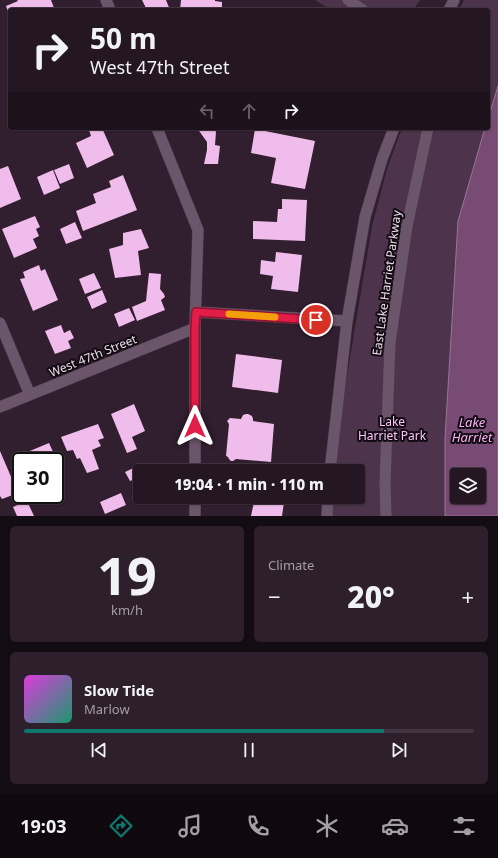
<!DOCTYPE html>
<html lang="en">
<head>
<meta charset="utf-8">
<style>
	:root { --surface:#251623; --page:#2d1f2b; --text:#f1f3f6; --muted:#a39fa6; --line:#423541; --accent:#0f766e }
	body { margin:0; font-family:"Noto Sans",sans-serif; background:var(--page); color:var(--text); height:100vh; display:flex; flex-direction:column; font-size:15px; white-space:nowrap }
	* { box-sizing:border-box; margin:0 }
	p { font-size:13px; color:var(--muted) }
	.icon { flex:none; width:22px; height:22px; fill:none; stroke:currentColor; stroke-width:2; stroke-linecap:round; stroke-linejoin:round }
	.map { position:relative; height:516px; overflow:hidden }
	.panel { display:flex; flex-direction:column; gap:10px; padding:10px; background:#140c13; flex:1 }
	.panel>* { flex:none }
	.banner { position:absolute; left:8px; top:8px; width:482px; height:122px; border-radius:4px; box-shadow:0 1px 3px #0004,0 0 0 1px var(--line); background:#251623; color:var(--text); overflow:hidden }
	.tools { position:absolute; left:450px; top:468px; display:grid; gap:8px }
	.tools a { display:grid; place-items:center; width:36px; height:36px; border-radius:4px; background:var(--surface); box-shadow:0 1px 3px #0004,0 0 0 1px var(--line); font-size:20px }
	.speed { position:absolute; left:12px; top:452px; display:flex; gap:8px; font-size:20px; font-weight:700; text-align:center }
	.speed>* { display:grid; place-content:center; width:52px; height:52px; border-radius:50%; background:var(--surface); box-shadow:0 1px 3px #0004,0 0 0 1px var(--line); line-height:1 }
	.speed .limit { border:2px solid #111; border-radius:6px; background:#fff; color:#111 }
	.pin { position:absolute; display:grid; place-items:center; width:34px; height:34px; color:#fff; margin:-17px; border:2px solid #fff; border-radius:50%; box-shadow:0 1px 4px #0007 }
	.me { position:absolute; width:44px; margin:-22px; rotate:0deg; stroke-linejoin:round; filter:drop-shadow(0 0 3px #0008) }
	.turn { display:flex; align-items:center; gap:14px; height:84px; padding:0 16px; font-size:18px }
	.turn .icon { width:52px; height:52px; stroke-width:2.5 }
	.turn b { display:block; font-size:28px; line-height:34px }
	.lanes { display:flex; align-items:center; height:38px; padding:0 16px; background:#0003; justify-content:center; gap:20px; direction:ltr }
	.lanes .off { opacity:.35 }
	.big { font-size:30px; font-weight:800; line-height:1.1 }
	.panel .tile { flex:1; display:flex; flex-direction:column; justify-content:center; gap:6px; min-width:0; padding:0 14px; border-radius:6px; background:var(--page) }
	.panel .dial { align-items:center; gap:0 }
	.dial b { font-size:52px; line-height:1 }
	.song { display:flex; align-items:center; gap:12px }
	.cover { width:48px; height:48px; border-radius:6px; background:linear-gradient(135deg,hsl(300 70% 55%),hsl(160 70% 35%)) }
	.played { height:4px; border-radius:2px; background:linear-gradient(90deg,var(--accent) 80%,var(--line) 80%) }
	.keys { display:flex; justify-content:space-around; direction:ltr }
	.heat { display:flex; justify-content:space-between; align-items:center; font-size:22px; direction:ltr }
	.panel .tiles { flex:1; display:grid; gap:10px; grid-template-columns:1fr 1fr }
	.tile:last-child { grid-column:span 2 }
	.trip { position:absolute; left:133px; top:464px; width:232px; height:40px; border-radius:4px; background:var(--surface); box-shadow:0 1px 3px #0004,0 0 0 1px var(--line); font-weight:800; line-height:40px; text-align:center }
	.menu { display:flex; height:64px; justify-content:space-around; align-items:center; background:#0f090e; color:var(--muted) }
	.menu .icon { width:28px; height:28px }
	.menu .selected { color:var(--accent) }
	.menu b { font-size:18px; color:var(--text) }
	.map>svg:first-child { display:block }
	.green { fill:#4d334b }
	.water { fill:#774b74; stroke:#9a7797; fill-rule:evenodd }
	.building { fill:#f0bceb }
	.lines { fill:none; stroke-linecap:round; stroke-linejoin:round }
	.minor-casing { stroke:#4b3b4a; stroke-width:12 }
	.tertiary-casing { stroke:#4b3b4a; stroke-width:12 }
	.minor { stroke:#6b556a; stroke-width:11 }
	.tertiary { stroke:#6b556a; stroke-width:11 }
	.route-casing { stroke:#92132f; stroke-width:10 }
	.route { stroke:#e11d48; stroke-width:7 }
	.slow { stroke:#f59e0b; stroke-width:7 }
	.labels { text-anchor:middle; stroke-width:4; stroke-linejoin:round; paint-order:stroke }
	.street-label { font-size:12px; fill:#ecdfea; stroke:#130b13 }
	.park-label { font-size:12px; fill:#fcc4f7; stroke:#130b13 }
	.water-label { font-size:13px; font-style:italic; fill:#f6b1f1; stroke:#130b13 }
</style>
</head>
<body>
<div class="map">
<svg width="498" height="516" viewBox="0 0 498 516">
	<rect width="100%" height="100%" fill="#311e2f"/>
	<path class="green" d="M 315,0 L 420,0 L 413,10 L 331,10 Z
		M 464,0 L 498,0 L 498,86 L 488,119 L 488,10 L 459,10 Z
		M 402,128 L 485,128 L 458,221 L 445,438 L 445,516 L 327,516 L 328,497 L 358,497 L 358,471 L 331,471 L 372,226 L 387,169 Z"/>
	<path class="water" d="M 498,86 L 498,516 L 445,516 L 445,438 L 458,221 L 485,128 L 488,128 L 488,119 ZM 457,475 L 479,475 L 479,497 L 457,497 Z"/>
	<path class="building" d="M 17,0 L 51,0 L 54,8 L 48,10 L 10,10 L 10,17 L 6,6 L 18,1 Z
		M 142,0 L 166,0 L 170,10 L 147,10 Z
		M 181,0 L 215,0 L 215,1 L 222,2 L 222,10 L 180,10 Z
		M 94,128 L 102,128 L 114,155 L 87,168 L 76,143 L 91,136 L 89,130 Z
		M 197,128 L 214,128 L 216,132 L 215,145 L 220,146 L 218,164 L 204,164 L 207,150 L 207,142 Z
		M 255,129 L 315,141 L 305,189 L 271,183 L 276,158 L 251,153 Z
		M 69,164 L 74,178 L 60,184 L 54,170 Z
		M 8,166 L 21,199 L 0,208 L 0,169 Z
		M 53,170 L 60,188 L 44,195 L 37,177 Z
		M 123,175 L 137,210 L 83,231 L 76,211 L 96,203 L 93,194 L 111,187 L 109,181 Z
		M 282,199 L 307,200 L 305,241 L 253,239 L 253,221 L 277,222 L 278,209 L 282,209 Z
		M 35,216 L 40,227 L 36,229 L 39,236 L 33,239 L 37,248 L 14,258 L 2,229 Z
		M 75,222 L 82,238 L 66,244 L 60,229 Z
		M 141,229 L 149,248 L 138,251 L 141,275 L 115,278 L 109,249 L 123,245 L 123,233 Z
		M 276,252 L 302,255 L 298,292 L 271,289 L 273,276 L 260,274 L 261,260 L 275,262 Z
		M 39,265 L 41,271 L 45,269 L 58,300 L 33,311 L 20,279 L 25,278 L 23,272 Z
		M 94,273 L 101,288 L 85,294 L 79,279 Z
		M 149,273 L 161,274 L 160,289 L 164,294 L 165,297 L 161,300 L 165,310 L 137,321 L 132,307 L 146,301 Z
		M 102,290 L 107,302 L 92,309 L 87,297 Z
		M 129,308 L 135,320 L 119,327 L 114,314 Z
		M 61,325 L 64,333 L 70,330 L 74,338 L 68,341 L 71,348 L 55,354 L 45,331 Z
		M 236,354 L 282,360 L 278,393 L 232,387 Z
		M 134,404 L 145,431 L 132,437 L 137,449 L 127,453 L 111,414 Z
		M 246,414 L 248,414 L 252,416 L 253,419 L 253,421 L 274,424 L 271,462 L 236,459 L 233,461 L 231,461 L 229,459 L 228,457 L 226,456 L 229,424 L 227,421 L 230,418 L 241,419 L 243,415 Z
		M 98,424 L 104,438 L 98,440 L 101,446 L 92,450 L 99,469 L 87,473 L 80,458 L 77,459 L 73,450 L 67,451 L 61,437 Z
		M 49,443 L 55,456 L 47,459 L 48,461 L 21,461 L 21,470 L 18,471 L 13,458 Z
		M 0,451 L 18,493 L 2,499 L 0,496 Z
		M 140,465 L 142,471 L 140,471 L 140,477 L 130,481 L 125,472 Z
		M 121,493 L 126,505 L 105,514 L 100,502 Z
		M 255,497 L 284,502 L 282,516 L 251,516 Z
		M 27,501 L 34,516 L 17,516 L 13,507 Z"/>
	<g class="lines">
		<g class="minor-casing">
			<path id="minor" d="M 106,0 L 110,10
				M 157,128 L 198,230 L 195,328 L 195,471
				M 196,312 L 347,321
				M 0,323 L 30,395
				M 0,407 L 195,328
				M 195,516 L 195,497"/>
		</g>
		<g class="tertiary-casing">
			<path id="tertiary" d="M 348,0 L 363,10
				M 449,10 L 454,0
				M 330,471 L 347,321 L 365,217 L 382,159 L 394,128
				M 327,516 L 328,497
				M 386,516 L 385,483 L 390,343 L 407,226 L 428,128"/>
		</g>
		<use href="#minor" class="minor"/>
		<use href="#tertiary" class="tertiary"/>
	</g>
	<g class="lines">
		<g class="route-casing">
			<path id="route" d="M 195,426 L 195,328 L 196,312 L 316,320"/>
		</g>
		<use href="#route" class="route"/>
		<path class="slow" d="M 229,314 L 275,317"/>
	</g>
	<g class="labels">
		<g class="street-label">
			<text transform="translate(387 283) rotate(-82)" y="4">East Lake Harriet Parkway</text>
			<text transform="translate(93 356) rotate(-22)" y="4">West 47th Street</text>
		</g>
		<g class="park-label">
			<text x="392" y="426">Lake<tspan x="392" dy="14">Harriet Park</tspan></text>
		</g>
		<g class="water-label">
			<text x="472" y="427">Lake<tspan x="472" dy="15">Harriet</tspan></text>
		</g>
	</g>
</svg>
<div class="tools">
<a><svg class="icon" aria-label="layers" viewBox="0 0 24 24"><path d="M12 4l9 5-9 5-9-5zM3 14l9 5 9-5"/></svg></a>
</div>
<div class="speed"><div class="limit">30</div></div>
<div class="pin" style="left:316px;top:320px;background:#d93025"><svg class="icon" aria-label="arrive" viewBox="0 0 24 24"><path d="M6 21V4h12l-3 4 3 4H6"/></svg></div>
<svg class="me" style="left:195px;top:426px" viewBox="-20 -20 40 40"><path d="M0-17L14 15 0 8-14 15z" fill="#e11d48" stroke="#fff" stroke-width="4"/></svg>
<div class="trip">19:04 · 1 min · 110 m</div>
<div class="banner">
<div class="turn"><svg class="icon" aria-label="right" viewBox="0 0 24 24"><path d="M7 20v-9h11M14 6l5 5-5 5"/></svg><div><b>50 m</b>West 47th Street</div></div>
<div class="lanes"><svg class="icon off" aria-label="left" viewBox="0 0 24 24"><path d="M17 20v-9H6M10 6l-5 5 5 5"/></svg><svg class="icon off" aria-label="ahead" viewBox="0 0 24 24"><path d="M12 20V5M6 11l6-6 6 6"/></svg><svg class="icon" aria-label="right" viewBox="0 0 24 24"><path d="M7 20v-9h11M14 6l5 5-5 5"/></svg></div>
</div>
</div>
<section class="panel">
<div class="tiles">
<div class="tile dial"><b>19</b><p>km/h</p></div>
<div class="tile"><p>Climate</p>
<div class="heat"><a>−</a><b class="big">20°</b><a>+</a></div>
</div>
<div class="tile">
<div class="song"><i class="cover"></i><div><b>Slow Tide</b><p>Marlow</p></div></div>
<div class="played"></div>
<div class="keys"><svg class="icon" aria-label="previous" viewBox="0 0 24 24"><path d="M18 5L8 12l10 7zM5 5v14"/></svg><svg class="icon" aria-label="pause" viewBox="0 0 24 24"><path d="M8 5v14M16 5v14"/></svg><svg class="icon" aria-label="next" viewBox="0 0 24 24"><path d="M6 5l10 7-10 7zM19 5v14"/></svg></div>
</div>
</div>
</section>
<nav class="menu">
<b>19:03</b>
<svg class="icon selected" aria-label="directions" viewBox="0 0 24 24"><path d="M12 3l9 9-9 9-9-9zM9 14v-3h6M13 9l2 2-2 2"/></svg>
<svg class="icon" aria-label="music" viewBox="0 0 24 24"><path d="M9 18V5l10-2v13"/><circle cx="6" cy="18" r="3"/><circle cx="16" cy="16" r="3"/></svg>
<svg class="icon" aria-label="phone" viewBox="0 0 24 24"><path d="M5 4h4l2 5-3 2q2 4 5 5l2-3 5 2v4C11 20 4 13 5 4z"/></svg>
<svg class="icon" aria-label="climate" viewBox="0 0 24 24"><path d="M12 3v18M4 7l16 10M4 17L20 7"/></svg>
<svg class="icon" aria-label="car" viewBox="0 0 24 24"><path d="M5 17H2v-5l4-1 3-4h7l3 4 3 1v5h-3M9 17h6M6 11h13"/><circle cx="7" cy="17" r="2"/><circle cx="17" cy="17" r="2"/></svg>
<svg class="icon" aria-label="filters" viewBox="0 0 24 24"><path d="M4 7h16M4 17h16"/><circle cx="9" cy="7" r="2"/><circle cx="15" cy="17" r="2"/></svg>
</nav>
</body>
</html>
